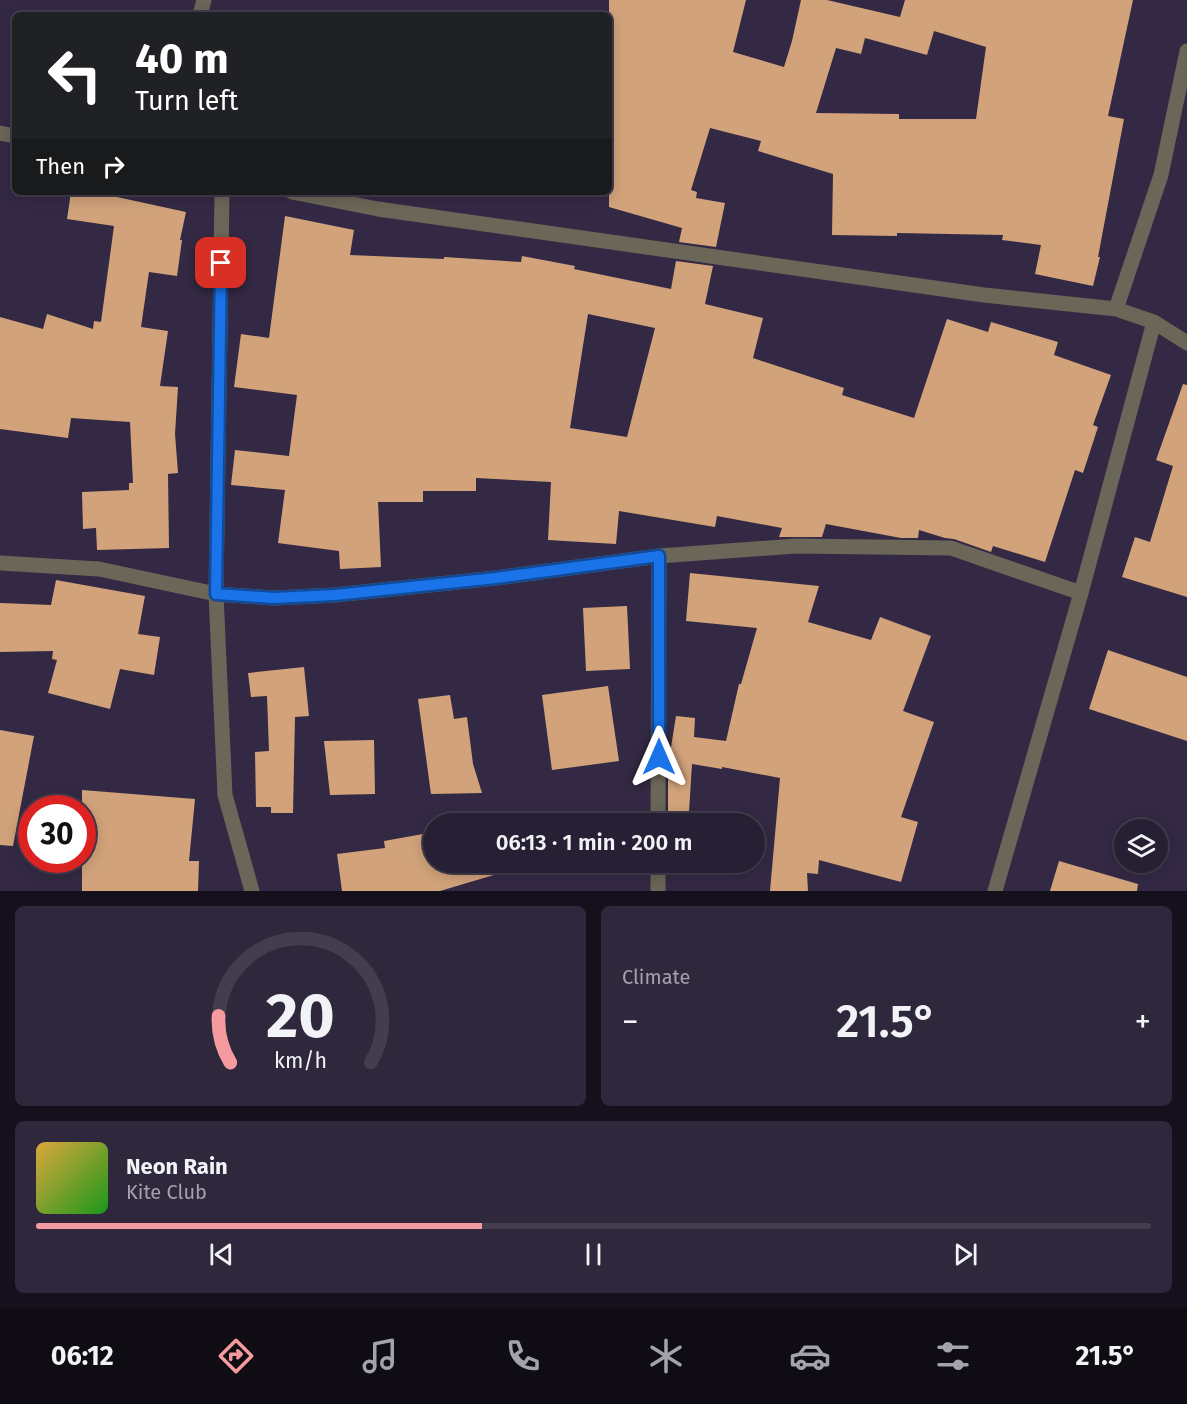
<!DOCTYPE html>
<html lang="en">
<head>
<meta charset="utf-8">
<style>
	:root { --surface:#271f33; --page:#2f273b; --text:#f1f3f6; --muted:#a4a2ac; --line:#433d4e; --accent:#f59b9f }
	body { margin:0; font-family:"Fira Sans",sans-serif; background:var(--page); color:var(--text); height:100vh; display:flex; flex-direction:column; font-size:22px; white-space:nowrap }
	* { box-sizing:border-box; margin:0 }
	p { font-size:20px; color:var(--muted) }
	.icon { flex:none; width:33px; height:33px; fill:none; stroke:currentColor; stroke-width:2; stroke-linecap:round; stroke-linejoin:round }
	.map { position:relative; height:891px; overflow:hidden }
	.panel { display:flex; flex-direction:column; gap:15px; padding:15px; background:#15111c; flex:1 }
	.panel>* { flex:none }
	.hud { position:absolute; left:12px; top:12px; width:600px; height:183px; border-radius:9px; box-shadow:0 3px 15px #0003,0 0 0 2px var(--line); background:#202124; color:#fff; overflow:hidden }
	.controls { position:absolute; left:1114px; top:819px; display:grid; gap:12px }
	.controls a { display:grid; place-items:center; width:54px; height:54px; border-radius:50%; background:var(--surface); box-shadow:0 3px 15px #0003,0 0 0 2px var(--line); font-size:30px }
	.speed { position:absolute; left:18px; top:795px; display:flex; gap:12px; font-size:30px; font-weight:700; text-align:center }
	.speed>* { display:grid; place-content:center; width:78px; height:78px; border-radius:50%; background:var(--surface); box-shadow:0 3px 15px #0003,0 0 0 2px var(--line); line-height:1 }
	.speed .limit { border:9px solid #d22; background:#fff; color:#111 }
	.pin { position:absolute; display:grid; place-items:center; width:51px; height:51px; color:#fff; margin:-26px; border-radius:12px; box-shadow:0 3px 9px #0006 }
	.me { position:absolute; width:66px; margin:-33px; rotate:0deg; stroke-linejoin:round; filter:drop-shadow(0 0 4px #0008) }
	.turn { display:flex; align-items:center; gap:21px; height:126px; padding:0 24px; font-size:27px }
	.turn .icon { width:78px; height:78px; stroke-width:2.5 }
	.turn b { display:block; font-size:42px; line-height:51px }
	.then { display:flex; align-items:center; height:57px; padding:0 24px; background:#0003; gap:12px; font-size:22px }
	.big { font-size:45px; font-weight:600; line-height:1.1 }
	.panel .card { flex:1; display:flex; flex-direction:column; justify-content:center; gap:9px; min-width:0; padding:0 21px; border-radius:9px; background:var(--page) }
	.panel .dial { align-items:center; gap:0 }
	.dial svg { height:156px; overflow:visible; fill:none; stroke:var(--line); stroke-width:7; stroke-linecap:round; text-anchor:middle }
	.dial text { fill:var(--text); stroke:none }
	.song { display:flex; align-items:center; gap:18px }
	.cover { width:72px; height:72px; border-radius:9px; background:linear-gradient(135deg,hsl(40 70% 55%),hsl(120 70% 35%)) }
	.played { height:6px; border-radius:3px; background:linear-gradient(90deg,var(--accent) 40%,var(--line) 40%) }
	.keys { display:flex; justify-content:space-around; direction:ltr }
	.heat { display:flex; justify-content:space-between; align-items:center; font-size:33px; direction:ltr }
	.panel .tiles { flex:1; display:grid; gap:15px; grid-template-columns:1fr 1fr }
	.card:last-child { grid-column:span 2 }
	.trip { position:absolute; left:423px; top:813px; width:342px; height:60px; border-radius:30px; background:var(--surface); box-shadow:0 3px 15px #0003,0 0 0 2px var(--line); font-weight:600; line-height:60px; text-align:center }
	.dock { display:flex; height:96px; justify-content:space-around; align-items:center; background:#100c14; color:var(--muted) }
	.dock .icon { width:42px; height:42px }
	.dock .active { color:var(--accent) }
	.dock b { font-size:27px; color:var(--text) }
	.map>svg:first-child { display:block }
	.building { fill:#d2a37b; fill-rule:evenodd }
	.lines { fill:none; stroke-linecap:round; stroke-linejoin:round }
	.street { stroke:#6a6658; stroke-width:15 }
	.route-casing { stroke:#114b97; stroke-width:15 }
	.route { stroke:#1a73e8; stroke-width:10 }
</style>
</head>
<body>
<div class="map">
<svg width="1187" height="891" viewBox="0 0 1187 891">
	<rect width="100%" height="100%" fill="#342944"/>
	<path class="building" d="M 609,0 L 746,0 L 733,52 L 784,67 L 792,41 L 801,0 L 827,0 L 900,17 L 905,0 L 1133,0 L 1108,116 L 1124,119 L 1098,257 L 1100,257 L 1093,286 L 1035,274 L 1041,245 L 1002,240 L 1003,235 L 897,233 L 897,236 L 832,235 L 833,174 L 758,151 L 761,141 L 710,128 L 691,190 L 697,192 L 696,198 L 725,203 L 716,247 L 679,242 L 682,228 L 609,207 ZM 934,31 L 986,47 L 976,119 L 899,119 L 899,114 L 816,113 L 836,48 L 861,54 L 865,38 L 927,55 Z
		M 71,192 L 94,192 L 186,212 L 180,240 L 182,240 L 177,276 L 149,272 L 141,327 L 168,331 L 160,386 L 178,387 L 175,434 L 178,473 L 168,474 L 169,548 L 97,550 L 96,528 L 83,529 L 82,492 L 129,490 L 129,483 L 133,483 L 130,422 L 71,418 L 68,438 L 0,429 L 0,317 L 43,329 L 47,314 L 93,329 L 94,321 L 101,322 L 114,226 L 67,219 Z
		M 285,216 L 354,230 L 350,255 L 444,259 L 444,257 L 521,262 L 522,256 L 575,266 L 574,269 L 671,289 L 676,261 L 713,266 L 705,304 L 763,318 L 753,358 L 844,388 L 842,395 L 914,418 L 947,319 L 988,332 L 991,322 L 1058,342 L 1054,355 L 1111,375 L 1093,425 L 1098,427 L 1083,473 L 1075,470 L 1045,562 L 993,546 L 991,552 L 954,539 L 945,538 L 919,530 L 918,538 L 901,538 L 826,524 L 822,537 L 779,537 L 782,528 L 717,516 L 715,527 L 619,511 L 616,544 L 548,540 L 551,482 L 476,478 L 476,491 L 423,491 L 423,502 L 378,502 L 381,567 L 340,569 L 339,551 L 278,543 L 285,490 L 231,485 L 235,450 L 289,456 L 297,395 L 234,387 L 241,334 L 269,338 ZM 588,314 L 655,328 L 627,437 L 570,428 Z
		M 1183,384 L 1187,385 L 1187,597 L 1122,577 L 1135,537 L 1150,542 L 1173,466 L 1156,460 Z
		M 690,573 L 819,586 L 808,622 L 871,640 L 880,617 L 931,636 L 903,711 L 934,722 L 901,817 L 918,822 L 901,882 L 819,860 L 818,874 L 807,873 L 808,891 L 770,891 L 780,778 L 722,767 L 722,769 L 692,764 L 689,812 L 668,811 L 668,766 L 676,716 L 695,718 L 694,737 L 726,741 L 739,684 L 741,684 L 757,628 L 686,621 Z
		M 56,580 L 145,596 L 138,634 L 160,637 L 154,675 L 120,669 L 110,709 L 48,693 L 57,660 L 52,659 L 53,651 L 0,652 L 0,603 L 51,605 Z
		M 627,606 L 630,669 L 586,671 L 583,608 Z
		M 1108,650 L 1187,677 L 1187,741 L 1089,709 Z
		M 304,667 L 309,716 L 295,717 L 293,813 L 271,813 L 271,807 L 256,807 L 255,752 L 269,751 L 267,696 L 251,697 L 248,673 Z
		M 608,686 L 619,761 L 552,770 L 542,695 Z
		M 450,695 L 454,719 L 467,717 L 473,764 L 482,793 L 431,794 L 418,699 Z
		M 0,730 L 34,736 L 13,846 L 0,845 Z
		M 374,740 L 375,794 L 330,795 L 324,741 Z
		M 82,790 L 195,799 L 189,861 L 199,861 L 198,891 L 82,891 Z
		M 434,832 L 434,862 L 501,862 L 504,872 L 440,891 L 342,891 L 337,854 L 385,848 L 384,841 Z
		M 1059,861 L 1138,884 L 1137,891 L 1050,891 Z"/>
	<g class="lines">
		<path class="street" d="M 200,15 L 204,0
			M 0,133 L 15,136
			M 222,192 L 216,594 L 225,795 L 252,891
			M 292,192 L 378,209 L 984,295 L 1116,309 L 1154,322 L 1187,343
			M 1116,309 L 1161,175 L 1187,51
			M 0,563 L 99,569 L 216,594 L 274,598 L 335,595 L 496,578 L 659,556 L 796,546 L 951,548 L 1081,593
			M 658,824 L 659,556
			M 658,891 L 658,862
			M 995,891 L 1081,593 L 1154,322"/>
	</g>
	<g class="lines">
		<g class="route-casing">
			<path id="route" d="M 221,263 L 216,594 L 274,598 L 335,595 L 496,578 L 659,556 L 659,757"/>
		</g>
		<use href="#route" class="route"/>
	</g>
</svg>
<div class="controls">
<a><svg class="icon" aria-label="layers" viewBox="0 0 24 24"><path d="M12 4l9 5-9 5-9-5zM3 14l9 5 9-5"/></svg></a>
</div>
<div class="speed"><div class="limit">30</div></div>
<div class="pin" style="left:221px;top:263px;background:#d93025"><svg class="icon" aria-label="arrive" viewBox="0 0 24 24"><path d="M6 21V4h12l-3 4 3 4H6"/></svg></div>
<svg class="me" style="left:659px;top:757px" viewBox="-20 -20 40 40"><path d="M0-17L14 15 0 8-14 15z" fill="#1a73e8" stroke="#fff" stroke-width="4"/></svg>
<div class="trip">06:13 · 1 min · 200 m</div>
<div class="hud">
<div class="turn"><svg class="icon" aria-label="left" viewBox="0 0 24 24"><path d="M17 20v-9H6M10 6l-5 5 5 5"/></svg><div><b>40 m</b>Turn left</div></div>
<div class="then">Then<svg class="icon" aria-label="right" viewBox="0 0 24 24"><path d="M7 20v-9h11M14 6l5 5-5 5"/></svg></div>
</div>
</div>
<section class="panel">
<div class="tiles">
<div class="card dial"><svg viewBox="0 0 100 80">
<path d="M14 69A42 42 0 1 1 86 69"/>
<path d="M14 69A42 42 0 0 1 8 45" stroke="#f59b9f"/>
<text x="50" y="56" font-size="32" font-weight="700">20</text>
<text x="50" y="72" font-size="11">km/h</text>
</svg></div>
<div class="card"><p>Climate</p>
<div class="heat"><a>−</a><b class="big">21.5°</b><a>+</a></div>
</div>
<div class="card">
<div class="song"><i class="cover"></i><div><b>Neon Rain</b><p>Kite Club</p></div></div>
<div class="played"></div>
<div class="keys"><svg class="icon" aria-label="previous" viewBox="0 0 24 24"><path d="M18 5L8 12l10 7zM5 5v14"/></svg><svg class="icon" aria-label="pause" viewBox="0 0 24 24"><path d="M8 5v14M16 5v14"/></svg><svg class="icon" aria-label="next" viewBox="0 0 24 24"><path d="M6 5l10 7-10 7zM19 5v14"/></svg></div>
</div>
</div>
</section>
<nav class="dock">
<b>06:12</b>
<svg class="icon active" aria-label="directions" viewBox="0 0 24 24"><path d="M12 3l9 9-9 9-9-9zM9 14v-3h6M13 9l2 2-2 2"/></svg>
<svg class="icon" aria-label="music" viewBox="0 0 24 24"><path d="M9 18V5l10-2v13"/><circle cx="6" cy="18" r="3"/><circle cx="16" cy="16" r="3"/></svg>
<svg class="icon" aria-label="phone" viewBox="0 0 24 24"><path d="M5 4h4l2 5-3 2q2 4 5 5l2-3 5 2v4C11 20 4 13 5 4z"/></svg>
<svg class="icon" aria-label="climate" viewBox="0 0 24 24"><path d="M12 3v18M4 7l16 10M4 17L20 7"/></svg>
<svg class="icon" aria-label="car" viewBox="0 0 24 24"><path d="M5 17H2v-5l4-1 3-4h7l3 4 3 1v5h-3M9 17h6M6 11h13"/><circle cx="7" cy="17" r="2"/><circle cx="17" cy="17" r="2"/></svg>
<svg class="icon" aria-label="filters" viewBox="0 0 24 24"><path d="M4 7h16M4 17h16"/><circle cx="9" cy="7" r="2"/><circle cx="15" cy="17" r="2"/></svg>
<b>21.5°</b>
</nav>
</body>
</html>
